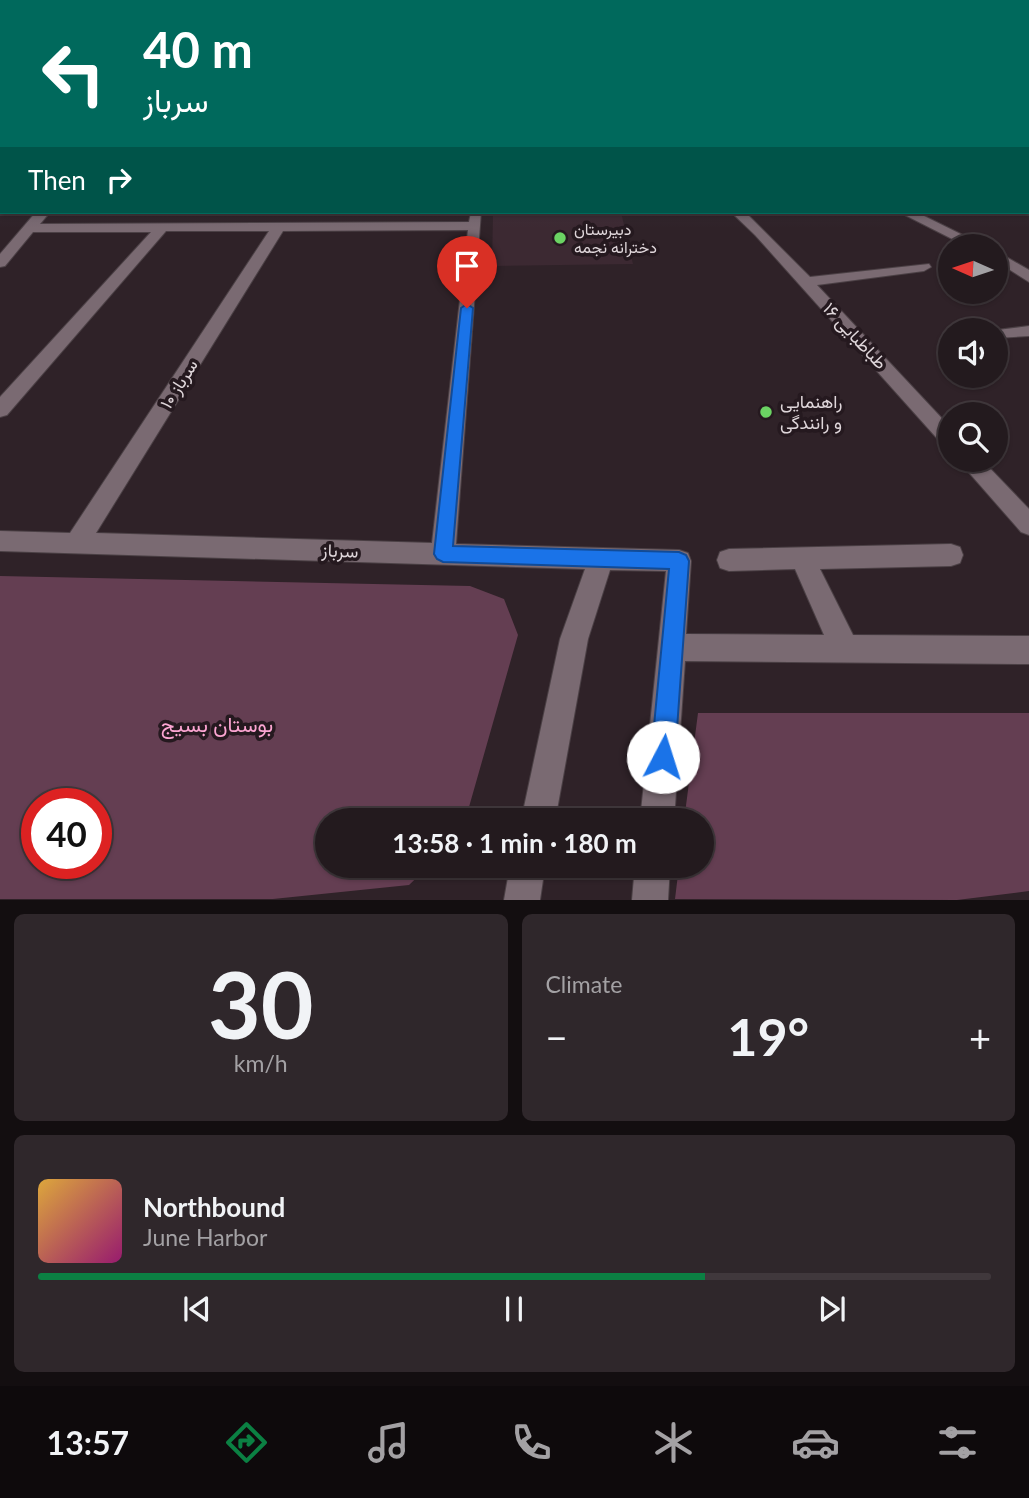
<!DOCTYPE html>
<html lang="en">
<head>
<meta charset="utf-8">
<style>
	:root { --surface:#231a1e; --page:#2f272b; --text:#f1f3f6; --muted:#a3a1a4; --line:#40383c; --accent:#0b8043 }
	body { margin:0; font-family:Lato,Vazirmatn,sans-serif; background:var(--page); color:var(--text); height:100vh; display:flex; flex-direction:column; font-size:26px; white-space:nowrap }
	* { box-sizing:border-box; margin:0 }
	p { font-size:23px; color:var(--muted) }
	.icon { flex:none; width:38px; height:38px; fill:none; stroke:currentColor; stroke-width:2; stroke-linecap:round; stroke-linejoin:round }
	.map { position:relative; height:900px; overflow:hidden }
	.side { display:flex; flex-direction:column; gap:14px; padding:14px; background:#130e10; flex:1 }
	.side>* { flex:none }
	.hud { position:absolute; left:0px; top:0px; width:1029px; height:214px; box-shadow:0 2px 5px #0004,0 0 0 2px var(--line); background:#00695c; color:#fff; overflow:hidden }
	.needle { width:46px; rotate:273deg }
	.buttons { position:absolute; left:938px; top:234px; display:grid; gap:14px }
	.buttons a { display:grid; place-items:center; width:70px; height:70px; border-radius:50%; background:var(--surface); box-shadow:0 2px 5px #0004,0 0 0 2px var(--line); font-size:35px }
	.speed { position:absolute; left:21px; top:788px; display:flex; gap:14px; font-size:35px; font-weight:700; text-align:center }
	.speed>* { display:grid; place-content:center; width:91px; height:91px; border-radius:50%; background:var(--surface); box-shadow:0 2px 5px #0004,0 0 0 2px var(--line); line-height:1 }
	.speed .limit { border:10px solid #d22; background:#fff; color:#111 }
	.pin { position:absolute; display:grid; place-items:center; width:60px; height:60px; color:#fff; margin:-72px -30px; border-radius:50% 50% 50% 0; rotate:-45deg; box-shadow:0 0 7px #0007 }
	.pin .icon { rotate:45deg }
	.me { position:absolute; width:77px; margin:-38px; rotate:5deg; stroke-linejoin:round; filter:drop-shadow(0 0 5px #0008) }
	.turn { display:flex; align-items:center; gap:24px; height:147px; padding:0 28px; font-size:32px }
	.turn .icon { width:91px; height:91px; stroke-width:2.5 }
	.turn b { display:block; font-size:49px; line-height:60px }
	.then { display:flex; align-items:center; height:66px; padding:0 28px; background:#0003; gap:14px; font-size:26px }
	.big { font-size:52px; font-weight:700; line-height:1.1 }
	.side .card { flex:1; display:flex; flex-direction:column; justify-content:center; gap:10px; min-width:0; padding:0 24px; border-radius:10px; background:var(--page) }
	.side .dial { align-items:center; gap:0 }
	.dial b { font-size:91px; line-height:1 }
	.song { display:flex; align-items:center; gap:21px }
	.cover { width:84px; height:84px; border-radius:10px; background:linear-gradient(135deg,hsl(40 70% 55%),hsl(320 70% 35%)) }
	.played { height:7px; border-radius:4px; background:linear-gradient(90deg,var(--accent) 70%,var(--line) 70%) }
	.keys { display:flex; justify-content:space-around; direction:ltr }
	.heat { display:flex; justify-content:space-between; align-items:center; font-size:38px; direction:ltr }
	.side .tiles { flex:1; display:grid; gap:14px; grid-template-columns:1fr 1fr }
	.card:last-child { grid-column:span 2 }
	.trip { position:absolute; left:315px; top:808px; width:399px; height:70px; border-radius:35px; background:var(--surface); box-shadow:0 2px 5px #0004,0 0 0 2px var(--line); font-weight:700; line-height:70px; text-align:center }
	.dock { display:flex; height:112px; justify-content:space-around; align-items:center; background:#0e0a0c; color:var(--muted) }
	.dock .icon { width:49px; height:49px }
	.dock .selected { color:var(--accent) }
	.dock b { font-size:32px; color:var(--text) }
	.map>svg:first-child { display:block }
	.built { fill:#3c2932 }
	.green { fill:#643e52; fill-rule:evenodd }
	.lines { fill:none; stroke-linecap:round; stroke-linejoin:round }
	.canal { fill:#200013; fill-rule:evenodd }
	.minor-casing { stroke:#4b4045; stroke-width:2 }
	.major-casing { stroke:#4b4045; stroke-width:2 }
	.minor { fill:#7a6a72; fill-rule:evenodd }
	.major { fill:#72876c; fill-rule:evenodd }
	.route { fill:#1a73e8; stroke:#114b97; stroke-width:2 }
	.poi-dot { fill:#6bd363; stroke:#25191f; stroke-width:2.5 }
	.labels { text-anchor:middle; stroke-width:7; stroke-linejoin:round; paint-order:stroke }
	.far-poi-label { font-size:16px; fill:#dfd6da; stroke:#25191f; text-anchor:start }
	.street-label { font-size:18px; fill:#dfd6da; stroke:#25191f }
	.poi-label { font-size:18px; fill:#dfd6da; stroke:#25191f; text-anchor:start }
	.near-park-label { font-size:21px; fill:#fca5d2; stroke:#25191f }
</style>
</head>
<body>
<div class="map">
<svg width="1029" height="900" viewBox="0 0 1029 900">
	<rect width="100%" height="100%" fill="#2f2228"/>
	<path class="built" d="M 493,212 L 651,212 L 621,212 L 633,264 L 492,266 Z"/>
	<path class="green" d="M 0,576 L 470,586 L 504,599 L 518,635 L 465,821 L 327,821 L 327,866 L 429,866 L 409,885 L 273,899 L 0,899 ZM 37,803 L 96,803 L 96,863 L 37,863 Z
		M 698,713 L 1029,713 L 1029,891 L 957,900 L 675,899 L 679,866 L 702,866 L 702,821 L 684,821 Z"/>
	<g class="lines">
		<path class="canal" d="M 1027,190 L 1029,190 L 1029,200 L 1027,200 Z"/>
		<g class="minor-casing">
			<path id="minor" d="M 1027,126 L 1029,126 L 1029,132 L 1027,132 Z
				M 0,136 L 2,136 L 0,144 Z
				M 1027,195 L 1029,196 L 1029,204 L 1027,203 Z
				M 0,205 L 2,212 L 7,212 L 0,213 Z
				M 36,212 L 50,212 L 40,224 L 469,222 L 471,212 L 481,212 L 456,544 L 679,550 L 688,553 L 691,561 L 686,634 L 824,635 L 795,569 L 729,571 L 720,568 L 717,560 L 720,552 L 729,549 L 951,544 L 960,547 L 963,555 L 960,563 L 951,566 L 820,569 L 853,635 L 1029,636 L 1029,664 L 685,661 L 674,821 L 640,821 L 666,571 L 610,570 L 588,639 L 555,821 L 521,821 L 560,639 L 585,569 L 0,551 L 0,531 L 70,533 L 269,231 L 166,231 L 7,415 L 0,417 L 0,397 L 151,232 L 33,232 L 5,266 L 0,267 L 0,254 ZM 468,230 L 432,543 L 96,533 L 283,231 Z
				M 731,212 L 745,212 L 810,277 L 929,264 L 931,267 L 924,271 L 817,285 L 950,427 L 950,447 L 943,445 L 755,235 Z
				M 899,212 L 916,212 L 987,247 L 968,247 Z
				M 996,251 L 1029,270 L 1029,282 L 996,261 Z
				M 1029,326 L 1029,336 L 996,338 L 996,331 L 989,331 Z
				M 958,460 L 982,460 L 1029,509 L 1029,535 L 1021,532 Z
				M 510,866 L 545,866 L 540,900 L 504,900 Z
				M 635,866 L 670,866 L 668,900 L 632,900 Z"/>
		</g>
		<g class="major-casing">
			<path id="major" d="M 0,157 L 2,157 L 2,163 L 0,163 Z"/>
		</g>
		<use href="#minor" class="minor"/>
		<use href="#major" class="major"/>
	</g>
	<linearGradient id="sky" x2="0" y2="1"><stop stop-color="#1a1316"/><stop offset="0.45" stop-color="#474453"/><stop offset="1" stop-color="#474453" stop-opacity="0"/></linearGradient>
	<rect width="1029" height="228" fill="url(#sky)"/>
	<path class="route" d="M 467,304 L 473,308 L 453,546 L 679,552 L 686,555 L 689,561 L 675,757 L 671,765 L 663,769 L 654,765 L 651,757 L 669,569 L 443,562 L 437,559 L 434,554 L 461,308 Z"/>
	<g class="poi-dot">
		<circle cx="560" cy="238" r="7"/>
		<circle cx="766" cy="412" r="7"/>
	</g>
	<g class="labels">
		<g class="far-poi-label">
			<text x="574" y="235">دبیرستان<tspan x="574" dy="18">دخترانه نجمه</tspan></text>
		</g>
		<g class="street-label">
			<text transform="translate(855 336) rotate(47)" y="6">طباطبایی ۱۶</text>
			<text transform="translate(179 384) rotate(-58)" y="6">سرباز ۱۰</text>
			<text transform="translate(340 551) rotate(2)" y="6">سرباز</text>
		</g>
		<g class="poi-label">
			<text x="780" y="408">راهنمایی<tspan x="780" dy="21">و رانندگی</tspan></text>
		</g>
		<g class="near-park-label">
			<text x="217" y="732">بوستان بسیج</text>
		</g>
	</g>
</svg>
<div class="buttons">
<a><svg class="needle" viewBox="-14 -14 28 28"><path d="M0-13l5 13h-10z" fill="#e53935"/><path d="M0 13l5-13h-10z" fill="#a3a1a4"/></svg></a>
<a><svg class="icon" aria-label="sound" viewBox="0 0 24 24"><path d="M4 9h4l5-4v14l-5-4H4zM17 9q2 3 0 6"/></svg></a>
<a><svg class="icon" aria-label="search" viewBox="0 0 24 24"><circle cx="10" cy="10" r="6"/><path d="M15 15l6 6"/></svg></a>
</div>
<div class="speed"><div class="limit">40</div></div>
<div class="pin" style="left:467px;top:308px;background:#d93025"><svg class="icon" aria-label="arrive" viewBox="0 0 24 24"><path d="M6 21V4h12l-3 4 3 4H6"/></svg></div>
<svg class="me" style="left:663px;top:757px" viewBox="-20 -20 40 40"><circle r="19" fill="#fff"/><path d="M0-13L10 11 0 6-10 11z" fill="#1a73e8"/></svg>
<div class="trip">13:58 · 1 min · 180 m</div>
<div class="hud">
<div class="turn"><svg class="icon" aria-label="left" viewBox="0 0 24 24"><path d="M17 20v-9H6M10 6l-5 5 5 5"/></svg><div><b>40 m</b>سرباز</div></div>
<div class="then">Then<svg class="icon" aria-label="right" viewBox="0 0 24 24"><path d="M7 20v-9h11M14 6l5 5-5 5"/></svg></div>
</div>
</div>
<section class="side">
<div class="tiles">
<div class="card dial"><b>30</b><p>km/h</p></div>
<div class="card"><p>Climate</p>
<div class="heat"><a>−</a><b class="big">19°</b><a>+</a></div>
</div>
<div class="card">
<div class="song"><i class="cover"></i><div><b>Northbound</b><p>June Harbor</p></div></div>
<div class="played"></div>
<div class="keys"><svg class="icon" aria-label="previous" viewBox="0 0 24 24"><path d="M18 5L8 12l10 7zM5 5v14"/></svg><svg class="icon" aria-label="pause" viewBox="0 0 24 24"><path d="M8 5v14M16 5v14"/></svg><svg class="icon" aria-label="next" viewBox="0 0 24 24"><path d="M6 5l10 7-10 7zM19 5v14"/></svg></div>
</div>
</div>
</section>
<nav class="dock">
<b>13:57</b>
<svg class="icon selected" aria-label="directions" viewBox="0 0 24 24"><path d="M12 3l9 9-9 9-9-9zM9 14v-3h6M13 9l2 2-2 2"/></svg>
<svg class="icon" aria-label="music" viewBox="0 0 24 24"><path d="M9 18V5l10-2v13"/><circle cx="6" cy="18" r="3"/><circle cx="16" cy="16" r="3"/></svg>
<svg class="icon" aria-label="phone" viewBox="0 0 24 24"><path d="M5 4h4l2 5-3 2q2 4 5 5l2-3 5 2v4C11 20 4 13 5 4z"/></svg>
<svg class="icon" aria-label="climate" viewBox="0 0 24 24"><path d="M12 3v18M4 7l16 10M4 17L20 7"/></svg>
<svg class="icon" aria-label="car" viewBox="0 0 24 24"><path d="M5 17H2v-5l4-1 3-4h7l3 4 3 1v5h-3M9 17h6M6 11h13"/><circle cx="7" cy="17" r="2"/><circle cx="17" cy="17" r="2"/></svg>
<svg class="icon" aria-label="filters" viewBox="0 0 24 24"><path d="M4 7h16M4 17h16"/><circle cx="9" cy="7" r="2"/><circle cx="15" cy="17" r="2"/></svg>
</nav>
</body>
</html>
